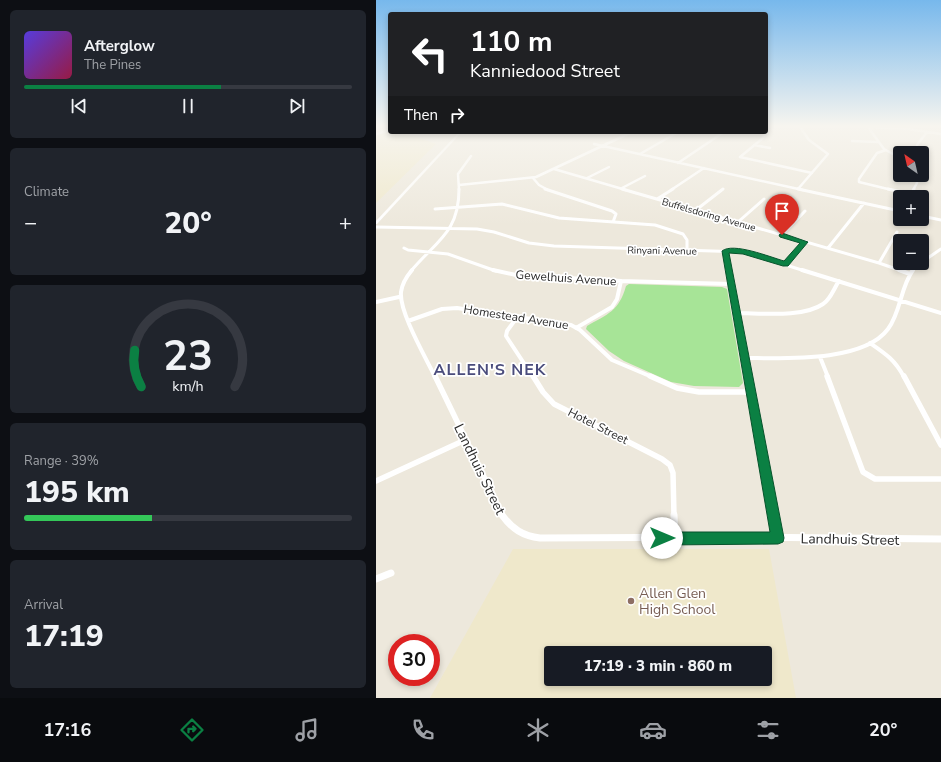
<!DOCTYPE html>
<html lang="en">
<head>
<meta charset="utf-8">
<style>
	:root { --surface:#171b24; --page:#20242c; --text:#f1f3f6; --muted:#9ea1a6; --line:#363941; --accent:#0b8043 }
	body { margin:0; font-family:"Nunito Sans",sans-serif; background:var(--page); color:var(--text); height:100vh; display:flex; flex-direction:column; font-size:15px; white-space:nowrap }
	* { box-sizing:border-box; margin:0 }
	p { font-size:13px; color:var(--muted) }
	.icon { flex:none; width:22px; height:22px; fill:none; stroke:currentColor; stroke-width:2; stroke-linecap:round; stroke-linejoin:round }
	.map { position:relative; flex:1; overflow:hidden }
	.side { display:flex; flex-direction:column; gap:10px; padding:10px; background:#0d0f14; width:376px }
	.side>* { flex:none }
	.guide { position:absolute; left:12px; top:12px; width:380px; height:122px; border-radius:4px; box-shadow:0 2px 6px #0003; background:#202124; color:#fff; overflow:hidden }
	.needle { width:26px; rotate:326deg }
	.buttons { position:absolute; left:517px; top:146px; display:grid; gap:8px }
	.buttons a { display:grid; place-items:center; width:36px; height:36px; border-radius:4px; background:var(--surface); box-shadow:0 2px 6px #0003; font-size:20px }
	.speed { position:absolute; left:12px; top:634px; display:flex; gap:8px; font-size:20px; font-weight:700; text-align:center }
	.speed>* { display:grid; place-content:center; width:52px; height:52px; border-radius:50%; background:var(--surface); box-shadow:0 2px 6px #0003; line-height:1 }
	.speed .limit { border:6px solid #d22; background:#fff; color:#111 }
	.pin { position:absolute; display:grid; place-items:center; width:34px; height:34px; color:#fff; margin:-41px -17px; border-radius:50% 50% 50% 0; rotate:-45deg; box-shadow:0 0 4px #0007 }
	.pin .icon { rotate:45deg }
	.me { position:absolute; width:44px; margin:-22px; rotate:90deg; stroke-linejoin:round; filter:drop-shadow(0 0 3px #0008) }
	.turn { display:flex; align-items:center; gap:14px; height:84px; padding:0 16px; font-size:18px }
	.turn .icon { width:52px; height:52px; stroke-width:2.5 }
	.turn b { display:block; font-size:28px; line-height:34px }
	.then { display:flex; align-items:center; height:38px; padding:0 16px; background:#0003; gap:8px; font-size:15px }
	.big { font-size:30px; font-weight:800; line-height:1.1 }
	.side .tile { flex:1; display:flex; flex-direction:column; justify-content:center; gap:6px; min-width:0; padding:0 14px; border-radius:6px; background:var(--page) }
	.side .dial { align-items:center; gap:0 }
	.dial svg { height:104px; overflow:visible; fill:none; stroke:var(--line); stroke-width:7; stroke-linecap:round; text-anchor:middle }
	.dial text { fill:var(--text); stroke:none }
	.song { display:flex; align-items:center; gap:12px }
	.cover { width:48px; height:48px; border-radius:6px; background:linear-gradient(135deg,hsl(250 70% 55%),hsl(340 70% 35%)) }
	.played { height:4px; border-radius:2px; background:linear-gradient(90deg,var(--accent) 60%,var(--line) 60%) }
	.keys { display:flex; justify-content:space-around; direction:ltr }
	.heat { display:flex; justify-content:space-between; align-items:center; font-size:22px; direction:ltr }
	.charge { height:6px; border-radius:3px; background:linear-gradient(90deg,#34c759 39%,var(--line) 0) }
	.trip { position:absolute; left:168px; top:646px; width:228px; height:40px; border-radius:4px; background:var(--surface); box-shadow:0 2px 6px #0003; font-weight:800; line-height:40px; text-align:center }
	.tabs { display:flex; height:64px; justify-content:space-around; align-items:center; background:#090b0e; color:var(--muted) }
	.tabs .icon { width:28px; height:28px }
	.tabs .on { color:var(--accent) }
	.tabs b { font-size:18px; color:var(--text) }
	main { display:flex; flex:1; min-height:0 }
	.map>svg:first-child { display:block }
	.education { fill:#efe8cb; fill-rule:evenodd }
	.green { fill:#a7e497 }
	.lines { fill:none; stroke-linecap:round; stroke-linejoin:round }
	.street-far4 { stroke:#fff; stroke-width:2.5 }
	.street-far3 { stroke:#fff; stroke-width:3 }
	.street-far2 { stroke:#fff; stroke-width:4 }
	.street-far1 { stroke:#fff; stroke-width:5.5 }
	.street { stroke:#fff; stroke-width:7 }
	.secondary { fill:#fff; fill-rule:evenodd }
	.route { fill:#0b8043; stroke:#07532c }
	.education-dot { fill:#8d6e63; stroke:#fff; stroke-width:1.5 }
	.labels { text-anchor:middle; stroke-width:3.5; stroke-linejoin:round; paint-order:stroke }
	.far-street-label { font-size:10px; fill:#2a2a2a; stroke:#fff }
	.street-label { font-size:12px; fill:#2a2a2a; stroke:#fff }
	.near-street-label { font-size:14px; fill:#2a2a2a; stroke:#fff }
	.near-education-label { font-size:14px; fill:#785e54; stroke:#fff; text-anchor:start }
	.district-label { font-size:16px; font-weight:bold; letter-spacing:1px; fill:#4a4c7c; stroke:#fff }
</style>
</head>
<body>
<main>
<section class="side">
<div class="tile">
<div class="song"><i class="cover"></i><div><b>Afterglow</b><p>The Pines</p></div></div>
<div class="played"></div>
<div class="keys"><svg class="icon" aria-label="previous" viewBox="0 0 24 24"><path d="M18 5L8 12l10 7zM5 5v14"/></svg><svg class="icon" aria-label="pause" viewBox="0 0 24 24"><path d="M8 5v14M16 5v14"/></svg><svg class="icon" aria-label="next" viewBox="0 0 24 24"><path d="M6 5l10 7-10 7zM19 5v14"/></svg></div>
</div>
<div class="tile"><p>Climate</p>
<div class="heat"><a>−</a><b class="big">20°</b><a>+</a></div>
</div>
<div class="tile dial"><svg viewBox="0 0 100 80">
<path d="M14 69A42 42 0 1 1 86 69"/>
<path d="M14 69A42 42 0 0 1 9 41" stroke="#0b8043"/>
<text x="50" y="56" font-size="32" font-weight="700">23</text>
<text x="50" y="72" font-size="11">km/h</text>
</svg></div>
<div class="tile"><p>Range · 39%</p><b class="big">195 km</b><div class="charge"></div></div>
<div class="tile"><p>Arrival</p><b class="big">17:19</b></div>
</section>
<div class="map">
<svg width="565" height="698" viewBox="0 0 565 698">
	<rect width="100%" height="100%" fill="#ede8dc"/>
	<path class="education" d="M 14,131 L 27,132 L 60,144 L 0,203 L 0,136 Z
		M 137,549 L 393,549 L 420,698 L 54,698 ZM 175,653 L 389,653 L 389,679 L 175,679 Z"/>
	<path class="green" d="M 253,284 L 346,287 L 351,289 L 367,383 L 363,387 L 318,386 L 295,382 L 248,361 L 233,351 L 210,329 L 211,326 C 232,314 243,311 250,286 Z"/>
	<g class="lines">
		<path class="street-far4" d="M 393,127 L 387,138 L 364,157 L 436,173
			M 492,127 L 508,149 L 524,158
			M 494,127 L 532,129 L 565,134
			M 0,134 L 14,130
			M 476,141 L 502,142
			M 218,144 L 427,190
			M 378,145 L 394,148
			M 541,145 L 551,132
			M 510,150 L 501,153 L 483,179 L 483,182 L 516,190
			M 264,154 L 302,132
			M 546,160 L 549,160
			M 302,163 L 348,132
			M 178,169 L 250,190
			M 157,178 L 163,185 L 172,190
			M 211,178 L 233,167
			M 83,185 L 160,177 L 256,132
			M 246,188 L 269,176
			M 422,189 L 452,154 L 433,140 L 424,127
			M 83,190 L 82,174 L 95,156
			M 295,190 L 328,168
			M 537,190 L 541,183 L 540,175"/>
		<path class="street-far3" d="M 169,189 L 236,211 L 240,214 L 237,222
			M 246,189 L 503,263 L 526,271
			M 422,189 L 524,211
			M 512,189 L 535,194
			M 534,195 L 538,189
			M 281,199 L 297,189
			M 59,209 L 126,204 L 183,218 L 279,225 L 307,234 L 311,240 L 311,251
			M 320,210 L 347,189
			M 546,216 L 565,220
			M 362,222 L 388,199
			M 0,227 L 101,229 L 118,232 L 153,243 L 178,246 L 368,252 L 429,271
			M 406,235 L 429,211
			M 28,248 L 32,250 L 72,254 L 120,271
			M 452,248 L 488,203
			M 349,251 L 353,271
			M 546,262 L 565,249
			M 503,263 L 521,232
			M 409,264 L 429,242
			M 35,271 C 60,241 83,233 83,189
			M 536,271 L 544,263"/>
		<path class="street-far2" d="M 36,270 C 31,276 26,284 25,292 C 23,312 50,358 59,377
			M 117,270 L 140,275 L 245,281 L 355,284
			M 353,270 L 372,377
			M 426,270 L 565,313
			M 523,270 L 534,274
			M 0,302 L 23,297
			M 361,313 C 385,313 427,318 447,304 C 455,299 458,288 463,281
			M 142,316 L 131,331 L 130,336 L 157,377
			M 32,321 L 66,309 L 81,308 L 195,325 L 204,330 L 236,360 L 276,377
			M 200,328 L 236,307 L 241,299 L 245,281
			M 494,343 C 510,354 519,360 528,377
			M 444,357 L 452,377
			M 368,358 C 405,358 487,363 512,329 C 525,312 524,288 537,270"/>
		<path class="street-far1" d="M 59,376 L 127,516
			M 157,376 L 167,392 L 178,404 L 286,459 L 294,465 L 297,473 L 298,516
			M 274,376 L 301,388 L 323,392 L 375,392
			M 372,376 L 398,516
			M 451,376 L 487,472 L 499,479 L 565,479
			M 528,376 L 565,445
			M 0,481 L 89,440"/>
		<path class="street" d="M 126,515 C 136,529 147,536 164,538 L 370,537 L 565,539
			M 298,515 L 299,538
			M 398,515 L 402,538
			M 0,579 L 15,573"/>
		<path class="secondary" d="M 83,132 L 86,132 L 1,224 L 0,224 L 0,221 Z"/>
	</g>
	<linearGradient id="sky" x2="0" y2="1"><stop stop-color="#77b8ec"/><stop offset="0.56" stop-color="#f7f5ef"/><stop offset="1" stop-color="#f7f5ef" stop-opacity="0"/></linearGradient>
	<rect width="565" height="225" fill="url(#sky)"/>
	<path class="route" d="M 406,233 L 432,242 L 412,266 L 407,266 L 367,254 L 353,253 L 408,538 L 407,542 L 402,544 L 286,545 L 281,543 L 279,538 L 281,534 L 286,532 L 394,532 L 346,251 C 357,242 394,257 408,261 L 424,243 L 404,237 L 403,235 Z"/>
	<circle class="education-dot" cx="255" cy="601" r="4"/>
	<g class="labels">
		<g class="far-street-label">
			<text transform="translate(333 214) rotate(16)" y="4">Buffelsdoring Avenue</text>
			<text transform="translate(286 250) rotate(1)" y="4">Rinyani Avenue</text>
		</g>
		<g class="street-label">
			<text transform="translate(190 278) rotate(4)" y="4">Gewelhuis Avenue</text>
			<text transform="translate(140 317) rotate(9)" y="4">Homestead Avenue</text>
			<text transform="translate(222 426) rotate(27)" y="4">Hotel Street</text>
		</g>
		<g class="near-street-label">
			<text transform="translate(104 469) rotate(64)" y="5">Landhuis Street</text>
			<text transform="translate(474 539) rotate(1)" y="5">Landhuis Street</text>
		</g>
		<g class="near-education-label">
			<text x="263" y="598">Allen Glen<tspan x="263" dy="16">High School</tspan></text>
		</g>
		<g class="district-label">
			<text x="114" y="375">ALLEN'S NEK</text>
		</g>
	</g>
</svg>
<div class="buttons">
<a><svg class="needle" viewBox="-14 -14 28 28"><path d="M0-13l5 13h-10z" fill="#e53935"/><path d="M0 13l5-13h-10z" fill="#9ea1a6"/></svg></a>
<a>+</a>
<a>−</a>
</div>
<div class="speed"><div class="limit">30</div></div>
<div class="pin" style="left:406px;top:235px;background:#d93025"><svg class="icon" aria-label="arrive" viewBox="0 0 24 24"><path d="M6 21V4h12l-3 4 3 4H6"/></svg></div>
<svg class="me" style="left:286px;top:538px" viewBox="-20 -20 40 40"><circle r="19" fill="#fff"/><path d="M0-13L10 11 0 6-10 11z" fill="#0b8043"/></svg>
<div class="trip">17:19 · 3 min · 860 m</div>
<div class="guide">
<div class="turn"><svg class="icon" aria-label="left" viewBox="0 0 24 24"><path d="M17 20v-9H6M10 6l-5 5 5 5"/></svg><div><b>110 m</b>Kanniedood Street</div></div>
<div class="then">Then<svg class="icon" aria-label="right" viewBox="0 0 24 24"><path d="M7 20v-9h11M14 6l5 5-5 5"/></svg></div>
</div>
</div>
</main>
<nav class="tabs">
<b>17:16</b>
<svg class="icon on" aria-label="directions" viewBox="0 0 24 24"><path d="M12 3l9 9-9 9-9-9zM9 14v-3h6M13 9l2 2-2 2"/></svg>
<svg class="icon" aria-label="music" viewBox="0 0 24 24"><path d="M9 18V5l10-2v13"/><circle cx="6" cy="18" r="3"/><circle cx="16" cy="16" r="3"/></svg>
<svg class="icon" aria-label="phone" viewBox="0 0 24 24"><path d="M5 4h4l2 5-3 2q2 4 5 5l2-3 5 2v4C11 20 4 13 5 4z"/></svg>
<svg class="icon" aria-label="climate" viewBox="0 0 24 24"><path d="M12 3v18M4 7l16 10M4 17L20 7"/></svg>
<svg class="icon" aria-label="car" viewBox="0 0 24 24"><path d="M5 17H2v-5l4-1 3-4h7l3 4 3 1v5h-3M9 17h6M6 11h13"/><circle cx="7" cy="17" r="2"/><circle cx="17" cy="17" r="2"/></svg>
<svg class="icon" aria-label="filters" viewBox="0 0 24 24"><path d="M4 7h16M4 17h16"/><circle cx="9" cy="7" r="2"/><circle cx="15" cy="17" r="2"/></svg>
<b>20°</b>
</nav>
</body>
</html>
